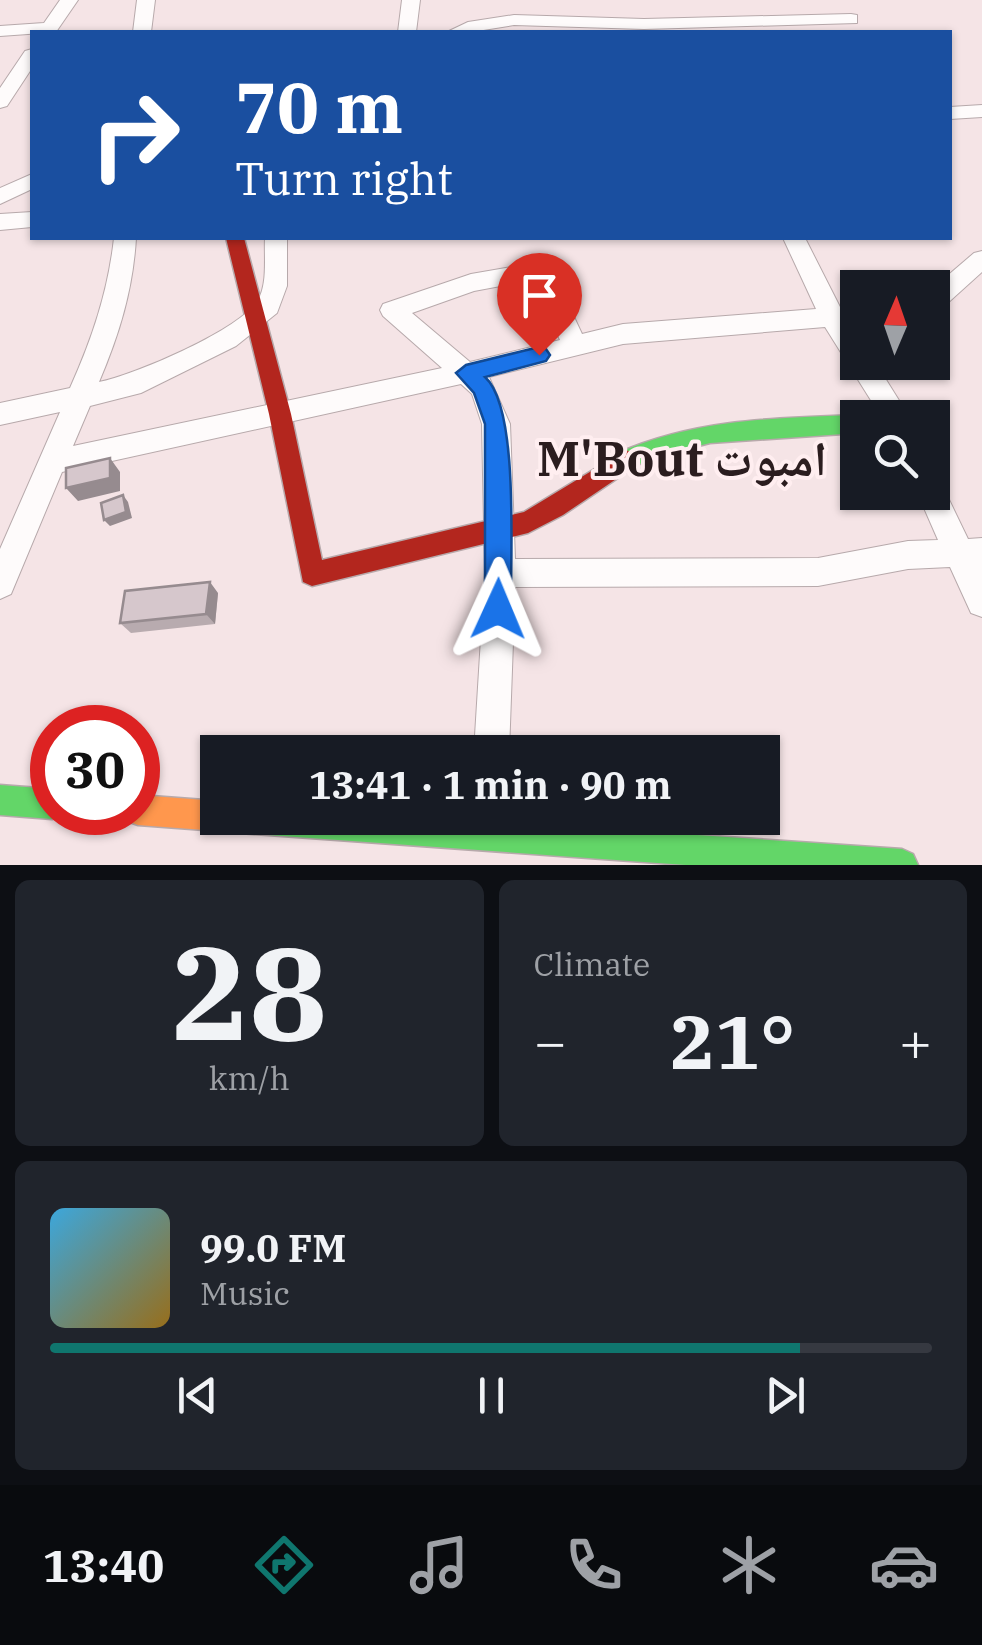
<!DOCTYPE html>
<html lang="en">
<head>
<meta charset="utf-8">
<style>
	:root { --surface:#171b24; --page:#20242c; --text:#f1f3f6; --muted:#9ea1a6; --line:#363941; --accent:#0f766e }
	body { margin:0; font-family:"IBM Plex Serif","Noto Naskh Arabic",serif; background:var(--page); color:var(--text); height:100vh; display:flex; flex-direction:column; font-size:38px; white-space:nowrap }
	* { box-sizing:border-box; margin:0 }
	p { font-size:32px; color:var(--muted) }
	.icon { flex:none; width:55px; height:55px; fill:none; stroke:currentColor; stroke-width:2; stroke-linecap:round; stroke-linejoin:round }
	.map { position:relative; height:865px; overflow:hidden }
	.panel { display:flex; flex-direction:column; gap:15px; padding:15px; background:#0d0f14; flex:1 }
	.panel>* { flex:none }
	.top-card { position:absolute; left:30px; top:30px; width:922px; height:210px; border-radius:0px; box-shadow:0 2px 8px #0004; background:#1a4fa0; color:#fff; overflow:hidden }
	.needle { width:65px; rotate:2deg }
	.buttons { position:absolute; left:840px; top:270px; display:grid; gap:20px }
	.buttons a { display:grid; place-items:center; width:110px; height:110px; border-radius:0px; background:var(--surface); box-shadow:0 2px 8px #0004; font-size:50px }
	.speed { position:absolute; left:30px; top:705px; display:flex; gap:20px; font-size:50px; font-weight:700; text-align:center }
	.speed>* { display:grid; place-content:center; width:130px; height:130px; border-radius:50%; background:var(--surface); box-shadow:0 2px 8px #0004; line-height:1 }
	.speed .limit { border:15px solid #d22; background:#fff; color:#111 }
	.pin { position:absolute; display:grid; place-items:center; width:85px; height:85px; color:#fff; margin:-102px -42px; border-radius:50% 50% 50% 0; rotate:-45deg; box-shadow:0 0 10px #0007 }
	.pin .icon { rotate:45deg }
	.me { position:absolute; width:110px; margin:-55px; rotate:1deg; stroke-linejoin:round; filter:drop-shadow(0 0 8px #0008) }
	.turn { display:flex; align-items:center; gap:35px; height:210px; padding:0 40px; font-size:45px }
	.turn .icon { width:130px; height:130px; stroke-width:2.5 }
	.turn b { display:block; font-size:70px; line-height:85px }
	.big { font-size:75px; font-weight:800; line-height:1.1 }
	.panel .widget { flex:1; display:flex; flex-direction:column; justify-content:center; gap:15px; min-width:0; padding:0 35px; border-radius:15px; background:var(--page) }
	.panel .dial { align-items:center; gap:0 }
	.dial b { font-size:130px; line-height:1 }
	.song { display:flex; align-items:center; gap:30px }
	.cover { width:120px; height:120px; border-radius:15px; background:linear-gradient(135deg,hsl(200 70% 55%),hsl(40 70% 35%)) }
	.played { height:10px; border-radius:5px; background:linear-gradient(90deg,var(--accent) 85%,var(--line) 85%) }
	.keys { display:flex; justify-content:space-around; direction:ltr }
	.heat { display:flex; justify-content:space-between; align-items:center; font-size:55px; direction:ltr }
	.panel .tiles { flex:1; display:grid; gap:15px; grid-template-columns:1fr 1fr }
	.widget:last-child { grid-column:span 2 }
	.trip { position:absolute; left:200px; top:735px; width:580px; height:100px; border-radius:0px; background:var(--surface); box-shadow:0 2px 8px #0004; font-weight:800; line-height:100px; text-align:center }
	.tabs { display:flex; height:160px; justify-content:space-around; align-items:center; background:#090b0e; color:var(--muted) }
	.tabs .icon { width:70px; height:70px }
	.tabs .active { color:var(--accent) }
	.tabs b { font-size:45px; color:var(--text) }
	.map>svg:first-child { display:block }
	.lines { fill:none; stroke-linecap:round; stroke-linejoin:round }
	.street-casing { stroke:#b7a9ab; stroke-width:2 }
	.fast-casing { stroke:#b7a9ab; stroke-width:3 }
	.slow-casing { stroke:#b7a9ab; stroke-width:3 }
	.jam-casing { stroke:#b7a9ab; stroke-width:3 }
	.street { fill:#fefbfb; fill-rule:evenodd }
	.fast { fill:#63d668; fill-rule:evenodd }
	.slow { fill:#ff974d; fill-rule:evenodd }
	.jam { fill:#b3261e; fill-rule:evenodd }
	.wall { fill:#b8abaf }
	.shaded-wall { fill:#968b8f }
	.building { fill:#d6c7cc; stroke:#968b8f; stroke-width:2.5 }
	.route { fill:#1a73e8; stroke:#114b97; stroke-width:2.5 }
	.labels { text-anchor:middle; stroke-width:8; stroke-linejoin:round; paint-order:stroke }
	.town-label { font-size:48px; font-weight:bold; fill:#2b1d1f; stroke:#ffeef0 }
</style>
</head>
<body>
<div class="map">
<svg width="982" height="865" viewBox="0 0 982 865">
	<rect width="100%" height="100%" fill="#f5e4e6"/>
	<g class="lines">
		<g class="street-casing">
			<path id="street" d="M 60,0 L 78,0 L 56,32 L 0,36 L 0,26 L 44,23 Z
				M 137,0 L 155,0 L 151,32 L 133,32 Z
				M 402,0 L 420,0 L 416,32 L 398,32 Z
				M 851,14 L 857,15 L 857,23 L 644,29 L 514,25 L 471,32 L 447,32 L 468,22 L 514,15 L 644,19 Z
				M 32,49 L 32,68 L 7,106 L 0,108 L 0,88 L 25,51 Z
				M 982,105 L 982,117 L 950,119 L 950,107 Z
				M 32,174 L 32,189 L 0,204 L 0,188 Z
				M 32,212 L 32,227 L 0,230 L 0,214 Z
				M 114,238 L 136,238 C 133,290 119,335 99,382 C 134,375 240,330 258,300 C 268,283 264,256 265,238 L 287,238 L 287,286 L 277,313 L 236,346 L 141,393 L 90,406 L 73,446 L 442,368 L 383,316 L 380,310 L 383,304 L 471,274 L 540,262 L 552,270 L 582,334 L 623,324 L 816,309 L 783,238 L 805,238 L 840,307 L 858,306 L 858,324 L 850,325 L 858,336 L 858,362 L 875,362 L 910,418 L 882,418 L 825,327 L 623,344 L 489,377 L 510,424 L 515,559 L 818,558 L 908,541 L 938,540 L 917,492 L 932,492 L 932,480 L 941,483 L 968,539 L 982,538 L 982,617 L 971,613 L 950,567 L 908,569 L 818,586 L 515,587 L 509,752 L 474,752 L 485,573 L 482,424 L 472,394 L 461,384 L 62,472 L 11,594 L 0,599 L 0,549 L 60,412 L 0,425 L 0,403 L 70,388 C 92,339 108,292 114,238 ZM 533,280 L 560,340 L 470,362 L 412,313 L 474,291 Z
				M 982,251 L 982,272 L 941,309 L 932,312 L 932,289 L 974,253 Z"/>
		</g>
		<g class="fast-casing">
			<path id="fast" d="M 858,415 L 866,418 L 858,418 L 858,433 L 710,443 L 658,456 L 626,470 L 618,467 L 614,460 L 618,453 C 695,419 775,418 858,415 Z
				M 0,785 L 52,789 L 52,812 L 63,815 L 52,819 L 0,815 Z
				M 225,818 L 447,818 L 902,849 L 913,854 L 918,865 L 686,865 L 240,833 L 229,829 Z"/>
		</g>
		<g class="slow-casing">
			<path id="slow" d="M 138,795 L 218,801 L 218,818 L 232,818 L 229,827 L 218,831 L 138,825 L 127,821 L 124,812 L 138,812 Z"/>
		</g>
		<g class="jam-casing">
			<path id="jam" d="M 226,238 L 244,238 L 291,414 L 322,560 L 524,512 L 626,450 L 634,453 L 638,460 L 634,467 L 563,515 L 528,533 L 312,586 L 303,582 L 269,414 Z"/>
		</g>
		<use href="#street" class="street"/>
		<use href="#fast" class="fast"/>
		<use href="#slow" class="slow"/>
		<use href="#jam" class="jam"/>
	</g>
	<path class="wall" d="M 218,593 L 215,624 L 131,633 L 120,623 Z"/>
	<path class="shaded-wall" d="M 110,458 L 120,472 L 120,491 L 78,501 L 66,488 Z
		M 123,495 L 128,502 L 132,518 L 110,526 L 104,520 Z
		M 210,582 L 218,593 L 215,624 L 206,614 Z"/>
	<path class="building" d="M 110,458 L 110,478 L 66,488 L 66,468 Z
		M 123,495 L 126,512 L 104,520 L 101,503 Z
		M 210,582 L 206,614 L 120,623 L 125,591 Z"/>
	<path class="route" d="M 539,347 L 546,349 L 550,355 L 546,361 L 485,377 C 520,408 510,560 511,609 L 507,618 L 498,622 L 489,618 L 485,609 L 485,424 L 474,393 L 456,373 L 466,365 Z"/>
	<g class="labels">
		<g class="town-label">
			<text x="682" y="476">M'Bout امبوت</text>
		</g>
	</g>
</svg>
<div class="buttons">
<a><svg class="needle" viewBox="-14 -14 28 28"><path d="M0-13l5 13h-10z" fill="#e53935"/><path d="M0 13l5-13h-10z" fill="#9ea1a6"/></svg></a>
<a><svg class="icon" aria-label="search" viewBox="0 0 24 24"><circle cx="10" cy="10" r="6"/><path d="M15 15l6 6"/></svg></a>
</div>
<div class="speed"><div class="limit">30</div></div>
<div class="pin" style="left:539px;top:355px;background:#d93025"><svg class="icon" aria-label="arrive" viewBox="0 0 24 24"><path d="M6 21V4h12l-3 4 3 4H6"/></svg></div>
<svg class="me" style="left:498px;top:609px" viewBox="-20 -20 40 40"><path d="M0-17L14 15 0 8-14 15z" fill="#1a73e8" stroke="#fff" stroke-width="4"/></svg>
<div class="trip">13:41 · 1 min · 90 m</div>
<div class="top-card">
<div class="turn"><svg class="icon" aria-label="right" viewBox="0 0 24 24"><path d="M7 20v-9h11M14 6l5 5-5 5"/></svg><div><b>70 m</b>Turn right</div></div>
</div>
</div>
<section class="panel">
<div class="tiles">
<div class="widget dial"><b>28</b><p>km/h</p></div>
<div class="widget"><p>Climate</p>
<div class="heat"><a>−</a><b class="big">21°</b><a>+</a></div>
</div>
<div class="widget">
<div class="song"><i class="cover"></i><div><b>99.0 FM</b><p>Music</p></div></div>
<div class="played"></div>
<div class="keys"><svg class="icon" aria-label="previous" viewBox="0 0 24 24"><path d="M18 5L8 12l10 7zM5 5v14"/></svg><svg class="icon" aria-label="pause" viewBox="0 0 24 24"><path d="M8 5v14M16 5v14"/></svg><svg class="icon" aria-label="next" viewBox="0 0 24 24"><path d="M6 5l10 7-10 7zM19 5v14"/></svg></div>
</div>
</div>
</section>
<nav class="tabs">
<b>13:40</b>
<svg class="icon active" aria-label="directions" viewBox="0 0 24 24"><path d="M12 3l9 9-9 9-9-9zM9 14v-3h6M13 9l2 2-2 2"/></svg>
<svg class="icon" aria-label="music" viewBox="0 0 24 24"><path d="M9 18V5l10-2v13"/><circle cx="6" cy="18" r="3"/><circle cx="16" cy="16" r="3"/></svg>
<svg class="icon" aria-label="phone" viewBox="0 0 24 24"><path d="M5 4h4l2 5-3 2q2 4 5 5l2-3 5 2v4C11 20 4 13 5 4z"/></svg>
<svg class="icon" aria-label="climate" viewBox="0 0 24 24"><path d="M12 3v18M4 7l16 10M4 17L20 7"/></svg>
<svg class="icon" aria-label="car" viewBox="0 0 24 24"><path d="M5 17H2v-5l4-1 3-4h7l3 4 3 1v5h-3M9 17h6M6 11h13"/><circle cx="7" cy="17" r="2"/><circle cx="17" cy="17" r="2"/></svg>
</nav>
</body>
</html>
